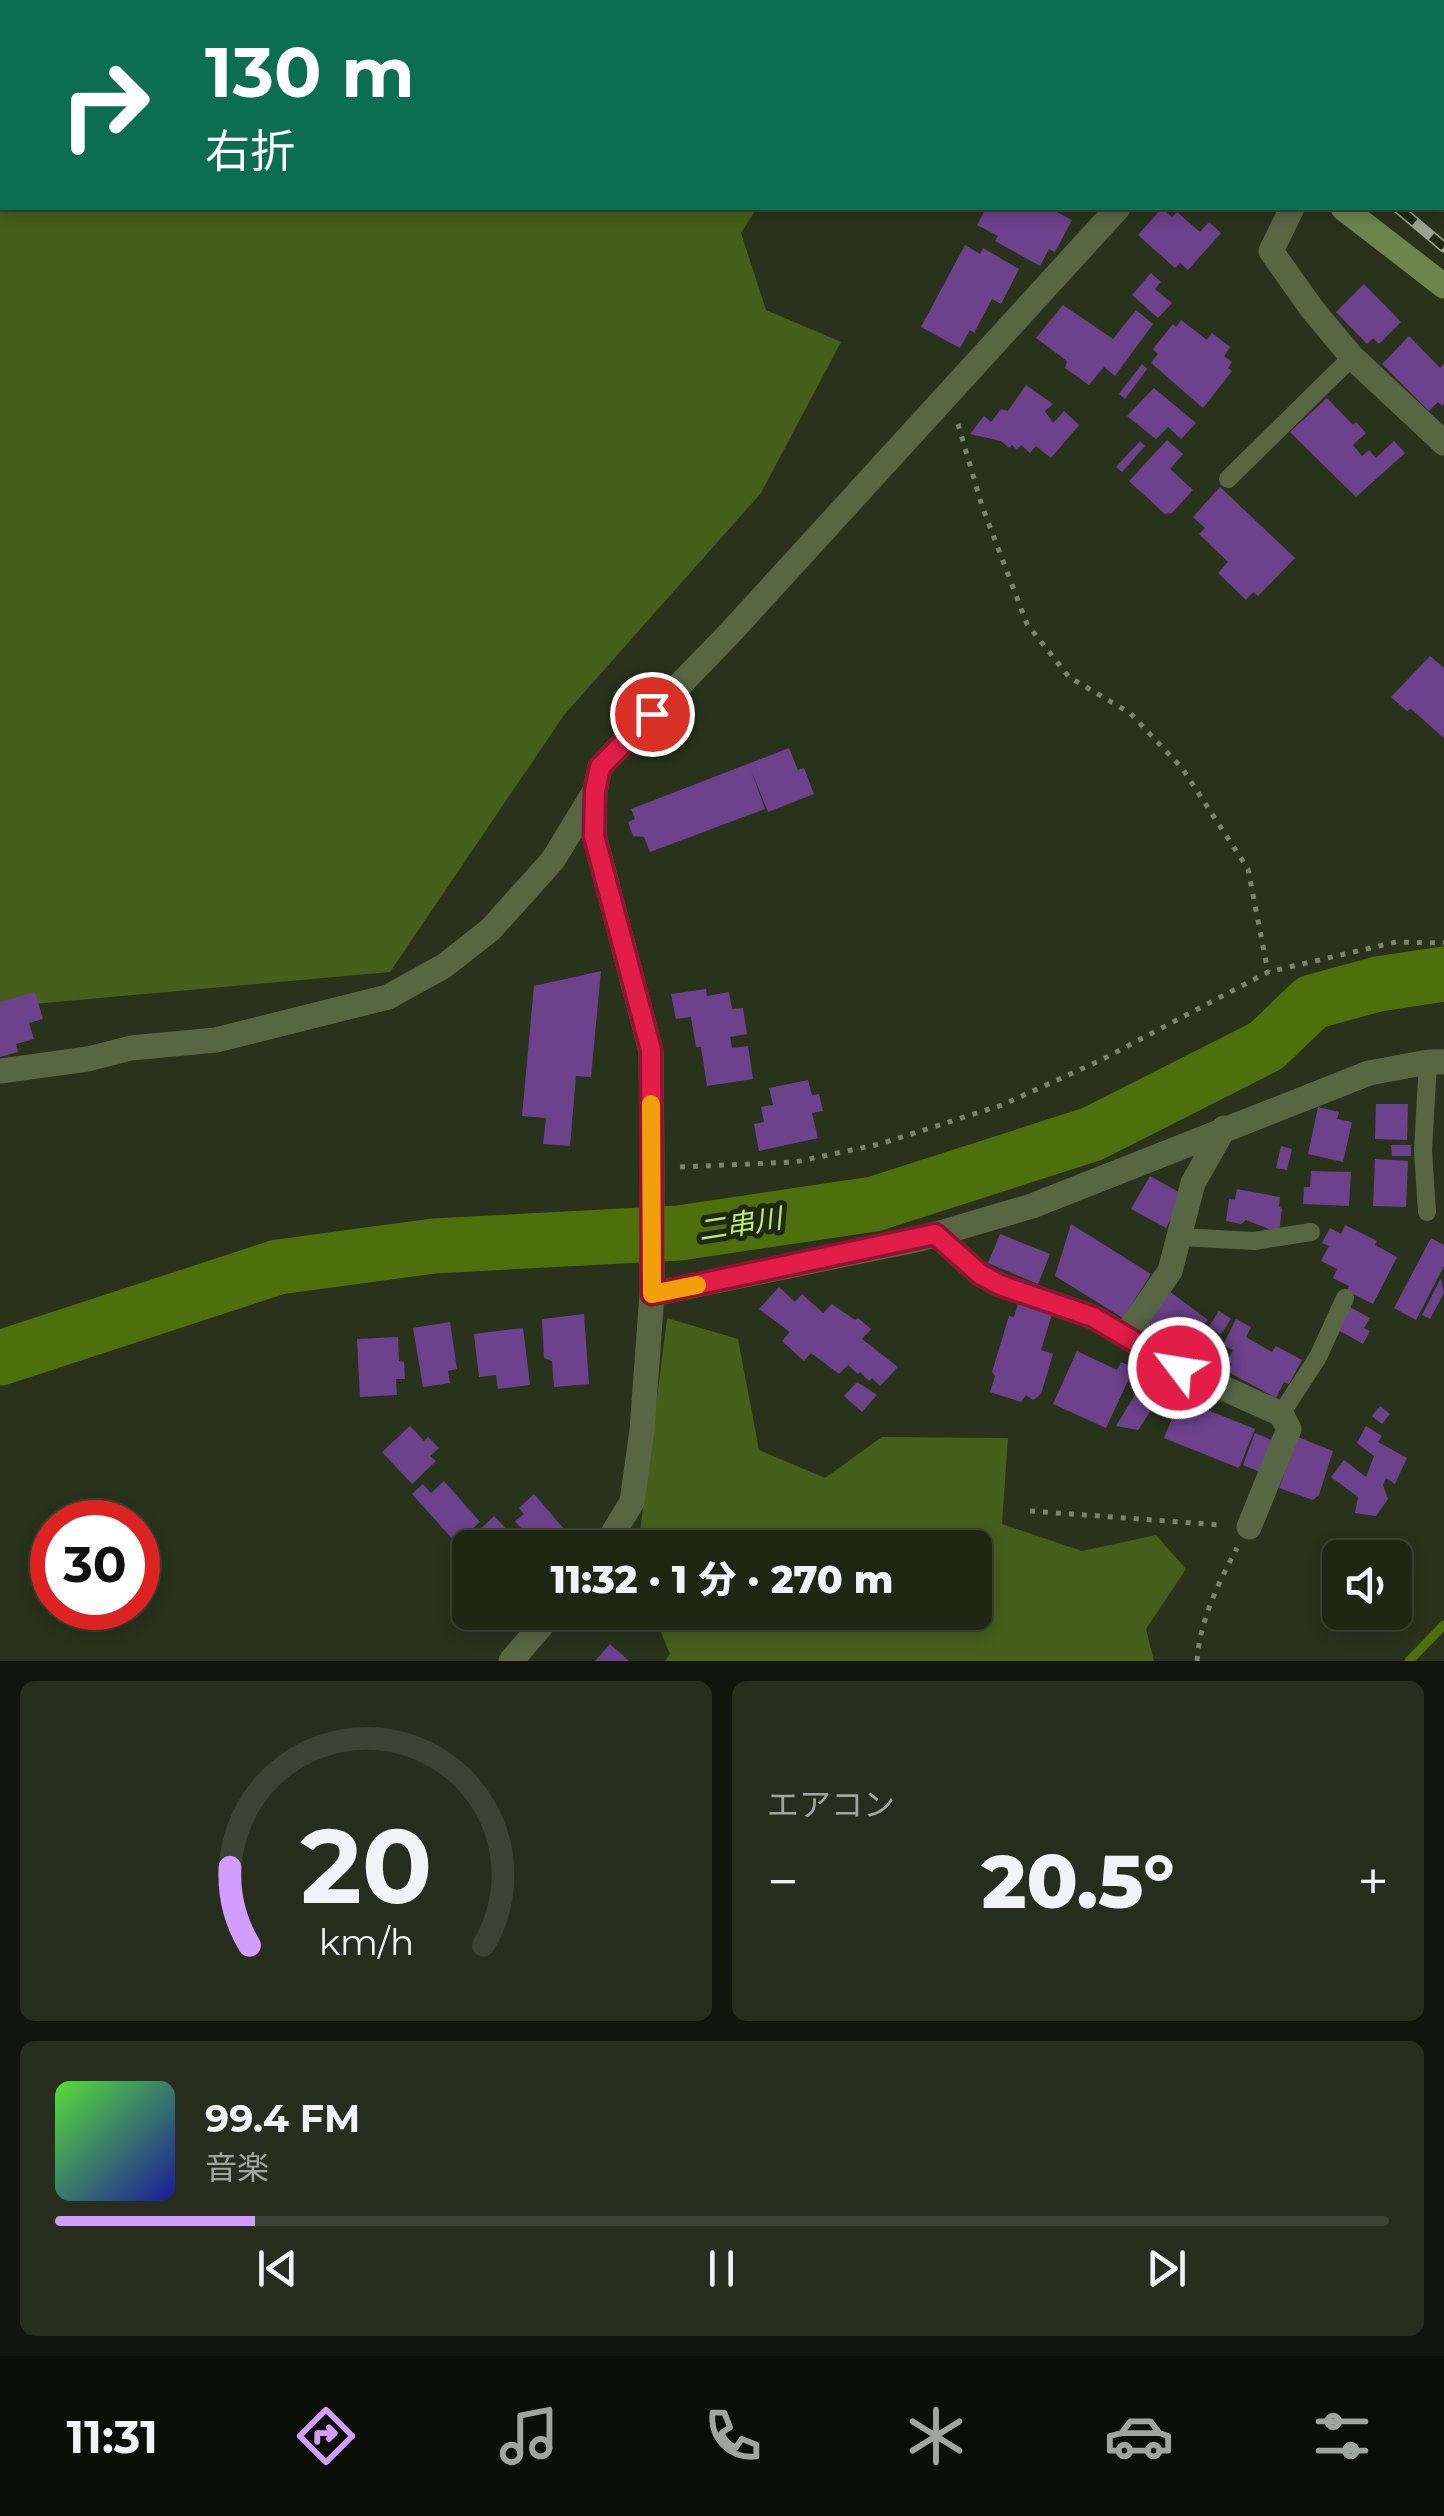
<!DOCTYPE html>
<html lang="ja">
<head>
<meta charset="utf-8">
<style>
	:root { --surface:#1f2614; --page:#272e1d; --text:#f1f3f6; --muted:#a1a5a0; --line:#3c4334; --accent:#d29dfd }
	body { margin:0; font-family:Montserrat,"Noto Sans JP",sans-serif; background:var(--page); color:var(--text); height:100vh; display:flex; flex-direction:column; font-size:38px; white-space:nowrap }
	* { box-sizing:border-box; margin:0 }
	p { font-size:32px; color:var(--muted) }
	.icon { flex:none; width:55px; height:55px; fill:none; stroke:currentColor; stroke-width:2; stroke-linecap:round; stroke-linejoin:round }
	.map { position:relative; height:1661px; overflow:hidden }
	.side { display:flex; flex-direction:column; gap:20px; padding:20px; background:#11150b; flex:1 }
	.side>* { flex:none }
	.hud { position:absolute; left:0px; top:0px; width:1445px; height:210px; box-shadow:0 5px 15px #0003,0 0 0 2px var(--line); background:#0b6e4f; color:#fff; overflow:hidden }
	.tools { position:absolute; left:1322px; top:1540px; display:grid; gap:20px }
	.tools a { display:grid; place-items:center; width:90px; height:90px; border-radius:15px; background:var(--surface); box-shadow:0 5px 15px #0003,0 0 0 2px var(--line); font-size:50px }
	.speed { position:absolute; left:30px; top:1500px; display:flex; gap:20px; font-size:50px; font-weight:700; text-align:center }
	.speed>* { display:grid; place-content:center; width:130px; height:130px; border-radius:50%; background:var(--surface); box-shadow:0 5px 15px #0003,0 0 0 2px var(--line); line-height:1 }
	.speed .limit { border:15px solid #d22; background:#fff; color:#111 }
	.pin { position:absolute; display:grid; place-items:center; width:85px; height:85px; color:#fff; margin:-42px; border:5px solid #fff; border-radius:50%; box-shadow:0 2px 10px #0007 }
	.me { position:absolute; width:110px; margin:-55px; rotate:301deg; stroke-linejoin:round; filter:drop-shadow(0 0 8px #0008) }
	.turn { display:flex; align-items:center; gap:35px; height:210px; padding:0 40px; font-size:45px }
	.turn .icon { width:130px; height:130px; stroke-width:2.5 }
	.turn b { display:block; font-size:70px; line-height:85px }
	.big { font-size:75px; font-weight:800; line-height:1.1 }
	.side .widget { flex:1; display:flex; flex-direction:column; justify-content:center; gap:15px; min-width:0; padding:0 35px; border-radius:15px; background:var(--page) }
	.side .dial { align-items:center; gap:0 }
	.dial svg { height:260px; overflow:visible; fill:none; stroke:var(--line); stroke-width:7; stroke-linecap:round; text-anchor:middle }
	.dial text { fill:var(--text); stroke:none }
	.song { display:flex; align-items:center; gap:30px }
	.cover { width:120px; height:120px; border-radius:15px; background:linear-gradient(135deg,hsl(110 70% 55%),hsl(240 70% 35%)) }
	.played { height:10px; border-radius:5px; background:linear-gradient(90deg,var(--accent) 15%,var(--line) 15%) }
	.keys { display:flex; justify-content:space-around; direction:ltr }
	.heat { display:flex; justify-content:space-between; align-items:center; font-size:55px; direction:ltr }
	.side .tiles { flex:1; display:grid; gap:20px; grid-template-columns:1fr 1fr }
	.widget:last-child { grid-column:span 2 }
	.trip { position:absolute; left:452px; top:1530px; width:540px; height:100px; border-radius:15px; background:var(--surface); box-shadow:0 5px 15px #0003,0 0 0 2px var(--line); font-weight:800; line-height:100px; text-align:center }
	.tab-bar { display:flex; height:160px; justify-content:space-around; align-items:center; background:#0c0f08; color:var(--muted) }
	.tab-bar .icon { width:70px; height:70px }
	.tab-bar .selected { color:var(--accent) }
	.tab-bar b { font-size:45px; color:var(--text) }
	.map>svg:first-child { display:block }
	.forest { fill:#465f1b }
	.water { fill:#4f6f0c }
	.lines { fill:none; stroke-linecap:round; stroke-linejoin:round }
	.stream { stroke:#4f6f0c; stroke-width:9 }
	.river { stroke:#4f6f0c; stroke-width:55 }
	.building { fill:#6d428c }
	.path { stroke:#7b836f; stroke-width:5; stroke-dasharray:5 8; stroke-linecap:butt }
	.lane { stroke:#576744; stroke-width:18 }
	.street { stroke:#576744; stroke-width:25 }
	.secondary { stroke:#6d854d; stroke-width:25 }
	.rail-casing { stroke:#9aa290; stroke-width:11 }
	.rail { stroke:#1f2911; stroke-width:8; stroke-dasharray:22; stroke-linecap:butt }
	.route-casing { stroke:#92132f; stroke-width:25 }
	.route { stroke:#e11d48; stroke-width:18 }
	.slow { stroke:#f59e0b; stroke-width:18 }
	.labels { text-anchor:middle; stroke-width:10; stroke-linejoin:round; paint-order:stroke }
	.water-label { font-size:28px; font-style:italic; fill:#beed79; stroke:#1f2911 }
</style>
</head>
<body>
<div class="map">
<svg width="1444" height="1661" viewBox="0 0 1444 1661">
	<rect width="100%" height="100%" fill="#29331b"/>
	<path class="forest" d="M 0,0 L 745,0 L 746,2 L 2,2 L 2,208 L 757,208 L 741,233 L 766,310 L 841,342 L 761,493 L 564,715 L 390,972 L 0,1007 Z
		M 667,1318 L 738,1339 L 759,1450 L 825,1478 L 882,1437 L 1008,1438 L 1002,1524 L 1082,1551 L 1156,1535 L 1186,1569 L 1146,1629 L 1154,1661 L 665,1661 L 670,1654 L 653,1613 L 975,1612 L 975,1548 L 638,1548 Z"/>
	<path class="water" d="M 1265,0 L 1444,0 L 1444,152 L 1442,2 Z"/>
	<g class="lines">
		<path class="stream" d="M 1409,1661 L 1444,1625"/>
		<path class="river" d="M 0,1358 L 278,1267 L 434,1246 L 679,1233 L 874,1204 L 1092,1134 L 1266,1046 L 1312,1002 L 1378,984 L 1444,974"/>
	</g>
	<path class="building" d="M 986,208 L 1049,208 L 1072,220 L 1055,252 L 1049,249 L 1040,266 L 995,241 L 998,236 L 977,225 Z
		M 1162,208 L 1172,217 L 1177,212 L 1200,232 L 1209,222 L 1221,233 L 1188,270 L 1180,263 L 1175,268 L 1138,235 Z
		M 965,245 L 980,254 L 983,248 L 1019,269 L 1001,304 L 992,299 L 974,333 L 970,330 L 960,348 L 921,327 Z
		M 1151,273 L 1161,282 L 1155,289 L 1172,303 L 1158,318 L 1132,295 Z
		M 1364,284 L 1401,322 L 1379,344 L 1373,338 L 1367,344 L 1336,312 Z
		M 1063,305 L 1113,339 L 1136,310 L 1153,324 L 1115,376 L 1104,367 L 1089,385 L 1065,368 L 1067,361 L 1036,338 Z
		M 1181,320 L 1207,340 L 1212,333 L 1230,347 L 1224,356 L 1232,362 L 1228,368 L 1232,371 L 1203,408 L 1151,363 L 1158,354 L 1153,349 L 1173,324 L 1176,327 Z
		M 1409,336 L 1440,368 L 1444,364 L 1444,403 L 1442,406 L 1438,402 L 1429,411 L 1382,364 Z
		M 1142,364 L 1147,369 L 1125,399 L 1119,394 Z
		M 1026,385 L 1053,404 L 1045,411 L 1053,423 L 1064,411 L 1079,425 L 1051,458 L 1036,446 L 1030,453 L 1021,445 L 1017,450 L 1012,445 L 1009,448 L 1001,441 L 970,434 L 984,416 L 991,422 L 1001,409 L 1008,411 Z
		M 1154,388 L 1196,423 L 1181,439 L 1168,427 L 1156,439 L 1127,416 Z
		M 1327,398 L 1353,425 L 1356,422 L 1366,433 L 1353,445 L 1362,456 L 1369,450 L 1376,458 L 1394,441 L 1405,453 L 1356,497 L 1290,432 Z
		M 1167,440 L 1183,454 L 1170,469 L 1193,490 L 1172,513 L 1165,514 L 1129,481 Z
		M 1140,441 L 1145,446 L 1122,472 L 1116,467 Z
		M 1220,487 L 1295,558 L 1258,596 L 1253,592 L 1246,600 L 1218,573 L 1228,562 L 1199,534 L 1205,528 L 1193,517 Z
		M 1430,656 L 1444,668 L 1444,738 L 1411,709 L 1407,711 L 1391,697 Z
		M 789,748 L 798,770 L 804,768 L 814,794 L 768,812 L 751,770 L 765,809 L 650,852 L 644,837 L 633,836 L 628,822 L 635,819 L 631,809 Z
		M 601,971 L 591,1077 L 576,1076 L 570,1146 L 543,1144 L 546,1118 L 522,1116 L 534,986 Z
		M 706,989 L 707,996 L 729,992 L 732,1009 L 743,1008 L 747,1034 L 730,1037 L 732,1048 L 748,1046 L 753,1079 L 707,1086 L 701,1047 L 696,1047 L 691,1017 L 676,1019 L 671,994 Z
		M 35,992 L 43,1019 L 29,1023 L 34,1039 L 16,1044 L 18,1052 L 0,1057 L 0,1002 Z
		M 808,1080 L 812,1095 L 819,1094 L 823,1111 L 812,1113 L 818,1138 L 759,1151 L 754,1124 L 764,1122 L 761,1107 L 773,1105 L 769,1088 Z
		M 1376,1104 L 1408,1104 L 1407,1140 L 1375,1139 Z
		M 1318,1107 L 1339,1112 L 1337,1119 L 1352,1122 L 1343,1162 L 1308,1154 Z
		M 1391,1145 L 1411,1145 L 1411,1156 L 1392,1156 Z
		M 1281,1146 L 1292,1149 L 1287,1170 L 1276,1168 Z
		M 1375,1159 L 1408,1161 L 1406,1207 L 1373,1206 Z
		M 1311,1171 L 1351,1172 L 1349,1206 L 1303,1204 L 1304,1187 L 1310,1187 Z
		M 1150,1176 L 1184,1195 L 1166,1228 L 1131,1209 Z
		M 1237,1189 L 1280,1197 L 1279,1206 L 1282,1209 L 1279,1233 L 1246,1220 L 1241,1224 L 1226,1221 L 1229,1199 L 1235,1200 Z
		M 1071,1224 L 1151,1274 L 1123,1318 L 1055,1276 Z
		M 1345,1225 L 1377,1241 L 1375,1245 L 1397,1257 L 1373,1304 L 1347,1291 L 1349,1286 L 1333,1278 L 1337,1269 L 1321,1261 L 1329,1246 L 1322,1243 L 1330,1228 L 1341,1234 Z
		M 1000,1234 L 1050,1254 L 1038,1284 L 988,1263 Z
		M 1431,1238 L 1444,1245 L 1444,1266 L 1416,1320 L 1394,1308 Z
		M 1441,1278 L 1444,1293 L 1430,1319 L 1422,1315 Z
		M 779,1287 L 795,1302 L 802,1294 L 823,1313 L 832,1304 L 855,1320 L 858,1318 L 871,1329 L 862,1339 L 898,1367 L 880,1386 L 872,1378 L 869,1381 L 860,1372 L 858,1374 L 848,1365 L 839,1374 L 811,1353 L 804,1361 L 782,1341 L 790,1332 L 759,1309 Z
		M 1169,1291 L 1208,1320 L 1199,1332 L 1205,1336 L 1191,1355 L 1181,1348 L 1176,1354 L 1142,1329 Z
		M 1019,1300 L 1053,1311 L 1041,1350 L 1053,1354 L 1041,1394 L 1033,1400 L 1026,1395 L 1021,1402 L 990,1392 L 995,1376 L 992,1372 L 1009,1316 L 1014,1317 Z
		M 1350,1307 L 1370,1318 L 1364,1328 L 1370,1331 L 1363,1344 L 1338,1330 Z
		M 1219,1311 L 1231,1319 L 1221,1334 L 1209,1326 Z
		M 584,1314 L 589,1384 L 554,1387 L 552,1361 L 544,1358 L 542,1319 Z
		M 1236,1319 L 1251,1327 L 1246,1337 L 1272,1352 L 1276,1346 L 1302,1360 L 1289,1384 L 1284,1382 L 1276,1398 L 1228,1372 L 1232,1364 L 1227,1361 L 1233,1350 L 1223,1345 Z
		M 450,1322 L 457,1369 L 448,1371 L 450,1383 L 423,1387 L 413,1328 Z
		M 523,1328 L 530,1385 L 498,1389 L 496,1375 L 479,1377 L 474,1334 Z
		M 398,1337 L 399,1361 L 404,1362 L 405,1379 L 396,1379 L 397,1395 L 360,1397 L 357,1339 Z
		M 1077,1351 L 1117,1370 L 1121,1362 L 1134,1368 L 1106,1428 L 1053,1404 Z
		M 1149,1372 L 1168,1385 L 1138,1430 L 1116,1426 Z
		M 857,1382 L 877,1395 L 862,1412 L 844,1396 Z
		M 1180,1399 L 1255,1429 L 1239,1468 L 1164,1438 Z
		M 1380,1406 L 1390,1414 L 1382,1424 L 1372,1416 Z
		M 410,1426 L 424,1441 L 428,1437 L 439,1448 L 430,1456 L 436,1461 L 412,1484 L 382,1452 Z
		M 1366,1426 L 1382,1436 L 1378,1442 L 1407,1458 L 1395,1484 L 1386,1478 L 1383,1485 L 1388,1499 L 1376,1516 L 1355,1513 L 1358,1497 L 1331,1477 L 1344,1460 L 1366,1477 L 1374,1456 L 1357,1443 Z
		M 1255,1433 L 1277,1442 L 1265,1474 L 1243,1465 Z
		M 1298,1437 L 1333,1451 L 1319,1495 L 1313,1500 L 1279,1488 Z
		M 444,1481 L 480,1522 L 456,1543 L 412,1494 L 423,1484 L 431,1493 Z
		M 534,1494 L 576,1543 L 573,1548 L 538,1548 L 515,1521 L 524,1514 L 519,1508 Z
		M 494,1516 L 513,1536 L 508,1542 L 513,1548 L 470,1548 L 470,1565 L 457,1551 Z
		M 610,1644 L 629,1661 L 595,1661 Z"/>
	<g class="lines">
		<path class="path" d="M 958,424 L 982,506 L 1027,624 L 1069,677 L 1130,713 L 1182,768 L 1248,869 L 1268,972
			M 680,1167 L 795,1162 L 880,1144 L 1002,1105 L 1099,1061 L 1268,972 L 1396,942 L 1444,943
			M 1030,1511 L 1221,1525
			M 1197,1661 C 1200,1620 1218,1584 1237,1548"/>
		<path class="lane" d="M 1228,479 L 1352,357
			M 1427,1212 L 1423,1150 L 1428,1062
			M 1181,1237 L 1254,1241 L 1311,1232
			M 1281,1414 L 1318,1357 L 1345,1298"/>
		<path class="street" d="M 1129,0 L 1131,2
			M 1292,208 L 1271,251 L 1312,309 L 1352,357 L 1444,443
			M 0,1071 L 88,1059 L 131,1048 L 216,1040 L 388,997 L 444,966 L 490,930 L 553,860 L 595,791
			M 1224,1128 L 1193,1183 L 1170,1271 L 1125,1336 L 1179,1368 L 1281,1414 L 1289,1429 L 1249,1527
			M 935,1234 L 980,1274 L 1000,1285 L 1093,1317 L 1125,1336
			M 652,1294 L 920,1239 L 1032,1206 L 1369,1073 L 1428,1062 L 1444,1062
			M 604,1548 L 632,1502 L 642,1430 L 652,1294 L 652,1165 L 651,1051 L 594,835 L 595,791 L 600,767 L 729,634 L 1118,208
			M 511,1661 L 553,1612"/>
		<path class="secondary" d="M 1343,208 L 1444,286"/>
		<g class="rail-casing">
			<path id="rail" d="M 1160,0 L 1163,2
				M 1398,208 L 1444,247"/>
		</g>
		<use href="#rail" class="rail"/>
	</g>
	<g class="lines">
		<g class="route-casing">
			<path id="route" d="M 652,714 L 600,767 L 595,791 L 594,836 L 651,1050 L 652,1294 L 935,1234 L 980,1274 L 1000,1285 L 1093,1317 L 1179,1368"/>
		</g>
		<use href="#route" class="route"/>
		<path class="slow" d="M 651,1104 L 652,1294 L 697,1285"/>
	</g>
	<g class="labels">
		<g class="water-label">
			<text transform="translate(740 1224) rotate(-9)" y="10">二串川</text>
		</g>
	</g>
</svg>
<div class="tools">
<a><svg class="icon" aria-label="sound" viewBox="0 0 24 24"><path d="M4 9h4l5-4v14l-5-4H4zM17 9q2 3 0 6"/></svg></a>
</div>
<div class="speed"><div class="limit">30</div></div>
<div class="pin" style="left:652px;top:714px;background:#d93025"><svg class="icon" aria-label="arrive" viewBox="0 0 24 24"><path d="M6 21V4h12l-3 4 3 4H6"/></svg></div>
<svg class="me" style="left:1179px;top:1368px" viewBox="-20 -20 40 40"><circle r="17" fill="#e11d48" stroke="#fff" stroke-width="3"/><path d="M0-11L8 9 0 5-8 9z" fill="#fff"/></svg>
<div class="trip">11:32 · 1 分 · 270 m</div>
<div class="hud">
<div class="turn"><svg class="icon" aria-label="right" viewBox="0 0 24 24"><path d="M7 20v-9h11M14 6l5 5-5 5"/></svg><div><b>130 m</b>右折</div></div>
</div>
</div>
<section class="side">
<div class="tiles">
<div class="widget dial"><svg viewBox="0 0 100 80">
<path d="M14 69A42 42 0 1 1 86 69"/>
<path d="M14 69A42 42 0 0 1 8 45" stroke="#d29dfd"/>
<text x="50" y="56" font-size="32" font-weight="700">20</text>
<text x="50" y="72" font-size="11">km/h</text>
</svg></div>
<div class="widget"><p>エアコン</p>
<div class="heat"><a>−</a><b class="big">20.5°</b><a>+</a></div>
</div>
<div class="widget">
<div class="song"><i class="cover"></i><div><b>99.4 FM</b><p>音楽</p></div></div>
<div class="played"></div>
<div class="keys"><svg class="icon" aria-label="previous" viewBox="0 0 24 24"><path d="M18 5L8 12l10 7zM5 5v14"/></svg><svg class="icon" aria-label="pause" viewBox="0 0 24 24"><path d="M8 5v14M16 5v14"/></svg><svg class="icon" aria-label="next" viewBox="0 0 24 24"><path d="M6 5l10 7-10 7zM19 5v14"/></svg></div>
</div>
</div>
</section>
<nav class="tab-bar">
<b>11:31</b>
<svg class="icon selected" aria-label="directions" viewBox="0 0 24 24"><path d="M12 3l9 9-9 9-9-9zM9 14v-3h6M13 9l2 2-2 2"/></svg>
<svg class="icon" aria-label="music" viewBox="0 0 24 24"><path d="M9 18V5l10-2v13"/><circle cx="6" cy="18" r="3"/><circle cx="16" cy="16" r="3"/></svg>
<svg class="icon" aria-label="phone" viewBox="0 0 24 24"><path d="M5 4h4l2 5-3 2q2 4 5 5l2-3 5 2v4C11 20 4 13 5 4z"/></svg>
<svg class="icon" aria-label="climate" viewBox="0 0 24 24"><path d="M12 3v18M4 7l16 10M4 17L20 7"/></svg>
<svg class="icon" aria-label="car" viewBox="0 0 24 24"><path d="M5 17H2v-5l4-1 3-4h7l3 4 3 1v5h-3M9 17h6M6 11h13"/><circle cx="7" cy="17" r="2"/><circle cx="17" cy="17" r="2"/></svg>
<svg class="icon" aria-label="filters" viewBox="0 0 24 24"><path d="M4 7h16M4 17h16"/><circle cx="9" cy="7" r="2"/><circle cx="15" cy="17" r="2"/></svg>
</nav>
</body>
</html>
